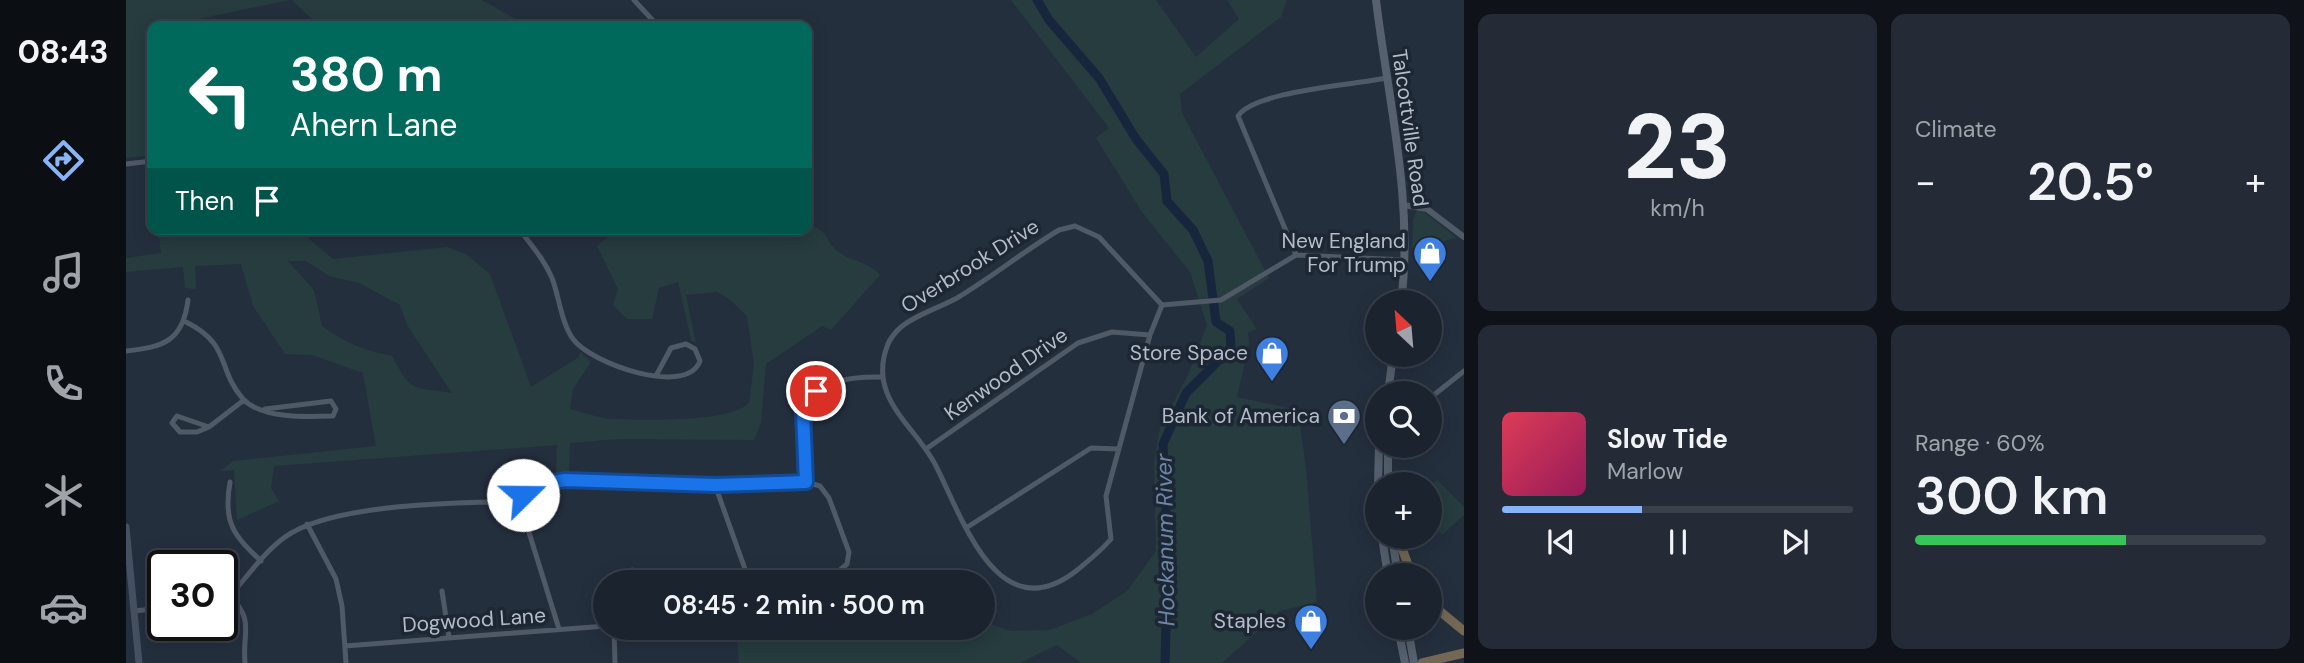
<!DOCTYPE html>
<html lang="en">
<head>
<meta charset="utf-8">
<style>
	:root { --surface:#1b232e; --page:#242b36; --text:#f1f3f6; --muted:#a0a4aa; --line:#39404a; --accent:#8ab4f8 }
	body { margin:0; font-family:"DM Sans",sans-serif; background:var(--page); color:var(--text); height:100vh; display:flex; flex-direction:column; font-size:26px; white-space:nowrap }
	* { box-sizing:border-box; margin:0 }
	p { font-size:23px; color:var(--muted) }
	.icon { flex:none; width:38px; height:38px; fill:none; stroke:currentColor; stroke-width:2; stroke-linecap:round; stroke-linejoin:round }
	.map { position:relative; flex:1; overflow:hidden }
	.side { display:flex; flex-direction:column; gap:14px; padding:14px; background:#0f1319; width:840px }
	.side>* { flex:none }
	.banner { position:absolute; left:21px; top:21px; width:665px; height:214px; border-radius:14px; box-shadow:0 4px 18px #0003,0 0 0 2px var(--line); background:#00695c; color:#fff; overflow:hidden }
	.needle { width:46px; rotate:334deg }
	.fabs { position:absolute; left:1239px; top:290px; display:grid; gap:14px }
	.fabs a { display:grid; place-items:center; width:77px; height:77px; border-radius:50%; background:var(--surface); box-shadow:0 4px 18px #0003,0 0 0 2px var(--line); font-size:35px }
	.speed { position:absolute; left:21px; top:550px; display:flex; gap:14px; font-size:35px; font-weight:700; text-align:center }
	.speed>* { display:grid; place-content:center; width:91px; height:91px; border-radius:50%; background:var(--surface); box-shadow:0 4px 18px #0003,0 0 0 2px var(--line); line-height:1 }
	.speed .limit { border:4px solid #111; border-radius:10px; background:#fff; color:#111 }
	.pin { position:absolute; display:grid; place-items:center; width:60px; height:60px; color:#fff; margin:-30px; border:4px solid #fff; border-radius:50%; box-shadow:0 2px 7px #0007 }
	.me { position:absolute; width:77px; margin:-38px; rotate:68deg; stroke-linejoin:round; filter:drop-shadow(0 0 5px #0008) }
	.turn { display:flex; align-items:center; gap:24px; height:147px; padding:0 28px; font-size:32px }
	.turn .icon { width:91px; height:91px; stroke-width:2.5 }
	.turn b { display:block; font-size:49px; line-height:60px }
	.then { display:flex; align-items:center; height:66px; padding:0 28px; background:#0003; gap:14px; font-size:26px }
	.big { font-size:52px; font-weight:600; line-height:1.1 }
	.side .widget { flex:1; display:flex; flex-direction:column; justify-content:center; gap:10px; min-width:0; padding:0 24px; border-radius:14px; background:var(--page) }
	.side .dial { align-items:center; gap:0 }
	.dial b { font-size:91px; line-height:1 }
	.song { display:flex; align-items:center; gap:21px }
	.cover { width:84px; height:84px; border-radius:10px; background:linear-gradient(135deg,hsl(350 70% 55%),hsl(330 70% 35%)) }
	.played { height:7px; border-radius:4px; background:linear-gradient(90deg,var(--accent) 40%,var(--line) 40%) }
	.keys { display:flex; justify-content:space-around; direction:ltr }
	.heat { display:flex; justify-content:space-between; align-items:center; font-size:38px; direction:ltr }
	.charge { height:10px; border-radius:5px; background:linear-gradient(90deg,#34c759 60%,var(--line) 0) }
	.side .tiles { flex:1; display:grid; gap:14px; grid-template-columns:repeat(2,1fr) }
	.trip { position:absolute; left:467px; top:570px; width:402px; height:70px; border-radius:35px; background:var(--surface); box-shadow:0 4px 18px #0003,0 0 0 2px var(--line); font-weight:600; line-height:70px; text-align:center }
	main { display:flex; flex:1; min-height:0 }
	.tab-bar { display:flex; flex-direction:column; width:126px; justify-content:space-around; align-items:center; background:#0b0e12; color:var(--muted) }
	.tab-bar .icon { width:49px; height:49px }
	.tab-bar .selected { color:var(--accent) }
	.tab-bar b { font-size:32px; color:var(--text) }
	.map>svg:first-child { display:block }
	.green { fill:#263c3f; fill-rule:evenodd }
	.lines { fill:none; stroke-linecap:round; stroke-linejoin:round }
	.river { stroke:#17263c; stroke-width:9 }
	.minor { stroke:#505966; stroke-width:5 }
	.tertiary { stroke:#505966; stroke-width:6 }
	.secondary { stroke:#465061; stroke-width:7 }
	.primary { stroke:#56606e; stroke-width:8 }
	.motorway { stroke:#746855; stroke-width:9 }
	.route-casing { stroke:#114b97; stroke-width:18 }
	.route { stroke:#1a73e8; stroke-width:12 }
	.labels { text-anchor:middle; stroke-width:7; stroke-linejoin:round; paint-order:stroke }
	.street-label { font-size:21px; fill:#b4bcc9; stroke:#1d2633 }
	.poi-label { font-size:21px; fill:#b4bcc9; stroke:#1d2633; text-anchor:end }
	.water-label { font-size:23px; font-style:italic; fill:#6d86a8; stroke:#1d2633 }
</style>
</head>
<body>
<main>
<nav class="tab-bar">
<b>08:43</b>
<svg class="icon selected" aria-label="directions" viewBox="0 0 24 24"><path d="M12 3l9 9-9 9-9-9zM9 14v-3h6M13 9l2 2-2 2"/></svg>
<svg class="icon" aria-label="music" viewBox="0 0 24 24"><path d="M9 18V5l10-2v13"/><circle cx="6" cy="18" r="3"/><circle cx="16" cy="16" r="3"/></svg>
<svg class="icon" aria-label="phone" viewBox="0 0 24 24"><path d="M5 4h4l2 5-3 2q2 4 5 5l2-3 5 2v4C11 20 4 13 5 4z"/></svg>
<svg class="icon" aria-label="climate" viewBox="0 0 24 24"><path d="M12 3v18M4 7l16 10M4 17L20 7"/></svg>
<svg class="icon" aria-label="car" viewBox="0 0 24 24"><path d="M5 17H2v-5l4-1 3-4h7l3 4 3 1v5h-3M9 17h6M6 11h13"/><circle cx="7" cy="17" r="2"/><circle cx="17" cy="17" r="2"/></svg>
</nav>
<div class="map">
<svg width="1338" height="663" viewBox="0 0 1338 663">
	<rect width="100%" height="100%" fill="#242f3e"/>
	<path class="green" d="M 0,0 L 164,0 L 63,21 L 63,26 L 26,26 L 26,155 L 0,158 Z
		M 166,0 L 356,0 L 402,26 L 193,26 Z
		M 885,0 L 1030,0 L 1070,57 L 1113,19 L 1101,0 L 1161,0 L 1155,17 L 1054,94 L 1056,113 L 1143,278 L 1111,299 L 1131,329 L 1122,332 L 1123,344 L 1111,397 L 1172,410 L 1180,469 L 1191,602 L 1154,611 L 1096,663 L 955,663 L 931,645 L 894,663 L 613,663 L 610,628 L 858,628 L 858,622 L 885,631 L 924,630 L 966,614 L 1001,591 L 1030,551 L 1028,461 L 1034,428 L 1062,375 L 1081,325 L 1064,272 L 1016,212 L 970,138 L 983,128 Z
		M 1291,210 L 1295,210 L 1331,238 L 1286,248 L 1287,219 Z
		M 681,224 C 706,232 698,242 714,253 C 727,262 743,262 754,275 L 705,330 L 696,326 L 640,364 L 635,423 L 628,440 L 492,439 L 444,443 L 443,470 L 448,476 L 427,476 L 430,473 L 431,445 L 148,466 L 145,488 L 153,501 L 111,520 L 108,470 L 94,471 L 107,461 L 250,446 L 237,373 L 186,355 L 159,354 L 127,306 L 115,264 L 69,266 L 70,289 L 59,288 L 57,267 L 0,272 L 0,258 L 35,253 L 32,229 L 184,229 L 182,238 L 207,259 L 321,247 L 340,254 L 364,274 L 405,387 L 453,357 L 454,352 L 465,362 L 447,389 L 444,409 C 457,412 472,418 486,419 C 514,420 604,423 623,403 L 628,364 L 621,316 L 603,299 L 591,292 L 560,295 L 570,343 L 565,340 L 552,282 L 533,288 L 526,319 L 501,319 L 487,305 L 492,289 L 471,246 L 492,229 L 681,229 ZM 162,261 L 180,261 L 203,276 L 233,283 L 274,305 L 281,325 L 326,393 C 286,386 287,395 266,356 C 239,351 218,342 196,326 L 188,290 Z
		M 1311,480 L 1338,507 L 1338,515 L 1316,535 L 1304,522 L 1304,486 Z"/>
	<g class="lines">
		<path class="river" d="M 911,0 L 923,20 L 973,78 L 1010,139 L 1038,174 L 1041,201 L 1067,230 L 1082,261 L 1090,322 L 1104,331 L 1105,348 L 1060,393 L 1037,444 L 1042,549 L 1039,663"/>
		<path class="minor" d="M 508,0 L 532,26
			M 0,164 L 26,161
			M 949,226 L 973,237 L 1036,305 L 1024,335 L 980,496 L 985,539 C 975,551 962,561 950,571 C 872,631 837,519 810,466 C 790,426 740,398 762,344 C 764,339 770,331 775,327 C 791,314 813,308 831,298 C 866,277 898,251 933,230 Z
			M 393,229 C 405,245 418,259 426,278 C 433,296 435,322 447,339 C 465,364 561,397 574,361 L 569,349 L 560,344 L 545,348 L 531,374
			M 1170,255 L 1112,116 C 1128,91 1228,85 1260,78
			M 1036,305 L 1095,300 L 1170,255 L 1279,260
			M 60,322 C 106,345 90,368 117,399 C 136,419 181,417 207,416 L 210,409 L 205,401 L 139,409
			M 0,351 C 38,347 57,341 62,300
			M 1304,398 L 1338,371
			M 83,427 L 71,432 L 54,432 L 46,423 L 51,416 L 83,427 L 118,400
			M 800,449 L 952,343 L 986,332 L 1024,335
			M 104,482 C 97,522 107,535 135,561
			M 680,482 C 669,409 674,375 757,377
			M 589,485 L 624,583
			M 383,505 L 418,484 L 439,480 L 589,485 L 680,482 L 694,486 L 703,498 L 723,552 L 721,564 L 699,583
			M 181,524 L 210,579 L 216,606 L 220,663
			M 840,528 L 965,448 L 993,449
			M 506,570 L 511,583
			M 316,591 L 323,637
			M 104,596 C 129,621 116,632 119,662
			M 96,600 L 104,596 C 121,577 138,552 159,537 C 202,506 314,503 368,502 L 383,505 L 401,526 L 433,629
			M 8,611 L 37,608
			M 488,628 L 489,663
			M 219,646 L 480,626"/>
		<path class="tertiary" d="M 1278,205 L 1301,209 L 1338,237"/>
		<path class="secondary" d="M 0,527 L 13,663"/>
		<path class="primary" d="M 1250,0 C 1262,100 1288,201 1275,303
			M 1262,394 L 1267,355
			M 1252,485 L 1253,446
			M 1262,485 L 1262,446
			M 1256,537 L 1262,576
			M 1266,537 L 1272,576
			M 1272,628 L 1279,663
			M 1282,628 L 1288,663"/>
		<path class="motorway" d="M 1272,537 L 1286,576
			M 1304,603 L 1338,631
			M 1296,663 L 1338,653"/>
	</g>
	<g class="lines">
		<g class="route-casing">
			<path id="route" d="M 397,495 L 418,484 L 439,480 L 589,485 L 680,482 L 677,412 L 690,391"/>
		</g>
		<use href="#route" class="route"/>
	</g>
	<defs>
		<g id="shop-pin" transform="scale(1.75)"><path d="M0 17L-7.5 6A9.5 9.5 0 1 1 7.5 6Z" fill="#3f7fe0" stroke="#1d2633"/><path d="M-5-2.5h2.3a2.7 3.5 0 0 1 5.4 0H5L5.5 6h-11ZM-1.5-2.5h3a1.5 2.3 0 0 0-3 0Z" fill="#fff"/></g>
		<g id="bank-pin" transform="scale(1.75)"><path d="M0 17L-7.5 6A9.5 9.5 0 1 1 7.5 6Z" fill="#5c6f8a" stroke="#1d2633"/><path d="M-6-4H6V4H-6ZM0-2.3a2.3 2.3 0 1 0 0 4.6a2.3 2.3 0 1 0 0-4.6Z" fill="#fff"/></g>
	</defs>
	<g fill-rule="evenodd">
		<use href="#shop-pin" x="1304" y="253"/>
		<use href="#shop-pin" x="1146" y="353"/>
		<use href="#bank-pin" x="1218" y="416"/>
		<use href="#shop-pin" x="1185" y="621"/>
	</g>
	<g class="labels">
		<g class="street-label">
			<text transform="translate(1284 128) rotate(82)" y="7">Talcottville Road</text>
			<text transform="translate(844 266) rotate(-32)" y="7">Overbrook Drive</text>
			<text transform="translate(880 374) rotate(-35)" y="7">Kenwood Drive</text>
			<text transform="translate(348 620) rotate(-4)" y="7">Dogwood Lane</text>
		</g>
		<g class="poi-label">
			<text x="1280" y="248">New England<tspan x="1280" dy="24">For Trump</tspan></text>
			<text x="1122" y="360">Store Space</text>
			<text x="1194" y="423">Bank of America</text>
			<text x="1160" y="628">Staples</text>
		</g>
		<g class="water-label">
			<text transform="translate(1039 540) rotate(-91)" y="8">Hockanum River</text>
		</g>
	</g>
</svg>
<div class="fabs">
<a><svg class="needle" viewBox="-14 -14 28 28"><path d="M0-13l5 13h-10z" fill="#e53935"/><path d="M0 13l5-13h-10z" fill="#a0a4aa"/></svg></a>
<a><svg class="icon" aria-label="search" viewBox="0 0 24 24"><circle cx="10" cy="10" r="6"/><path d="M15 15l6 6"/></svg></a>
<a>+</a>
<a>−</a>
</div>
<div class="speed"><div class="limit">30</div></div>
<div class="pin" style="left:690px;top:391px;background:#d93025"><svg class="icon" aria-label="arrive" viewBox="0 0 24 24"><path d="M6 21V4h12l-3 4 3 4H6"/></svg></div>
<svg class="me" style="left:397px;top:495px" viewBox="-20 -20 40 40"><circle r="19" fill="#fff"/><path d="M0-13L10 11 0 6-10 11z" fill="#1a73e8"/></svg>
<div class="trip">08:45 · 2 min · 500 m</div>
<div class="banner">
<div class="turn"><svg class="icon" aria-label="left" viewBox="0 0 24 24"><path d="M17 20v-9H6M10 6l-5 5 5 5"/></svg><div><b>380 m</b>Ahern Lane</div></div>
<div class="then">Then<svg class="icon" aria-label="arrive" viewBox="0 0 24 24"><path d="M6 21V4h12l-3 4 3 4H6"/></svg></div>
</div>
</div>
<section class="side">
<div class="tiles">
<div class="widget dial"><b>23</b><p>km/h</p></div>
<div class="widget"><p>Climate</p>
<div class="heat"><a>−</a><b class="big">20.5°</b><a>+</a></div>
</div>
<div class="widget">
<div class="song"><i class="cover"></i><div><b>Slow Tide</b><p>Marlow</p></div></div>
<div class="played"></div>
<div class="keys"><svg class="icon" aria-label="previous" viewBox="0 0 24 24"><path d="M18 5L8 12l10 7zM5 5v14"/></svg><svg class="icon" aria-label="pause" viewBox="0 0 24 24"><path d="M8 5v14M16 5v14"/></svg><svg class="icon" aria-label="next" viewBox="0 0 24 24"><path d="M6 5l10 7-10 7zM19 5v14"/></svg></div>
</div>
<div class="widget"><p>Range · 60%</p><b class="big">300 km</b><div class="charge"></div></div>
</div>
</section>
</main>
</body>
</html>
